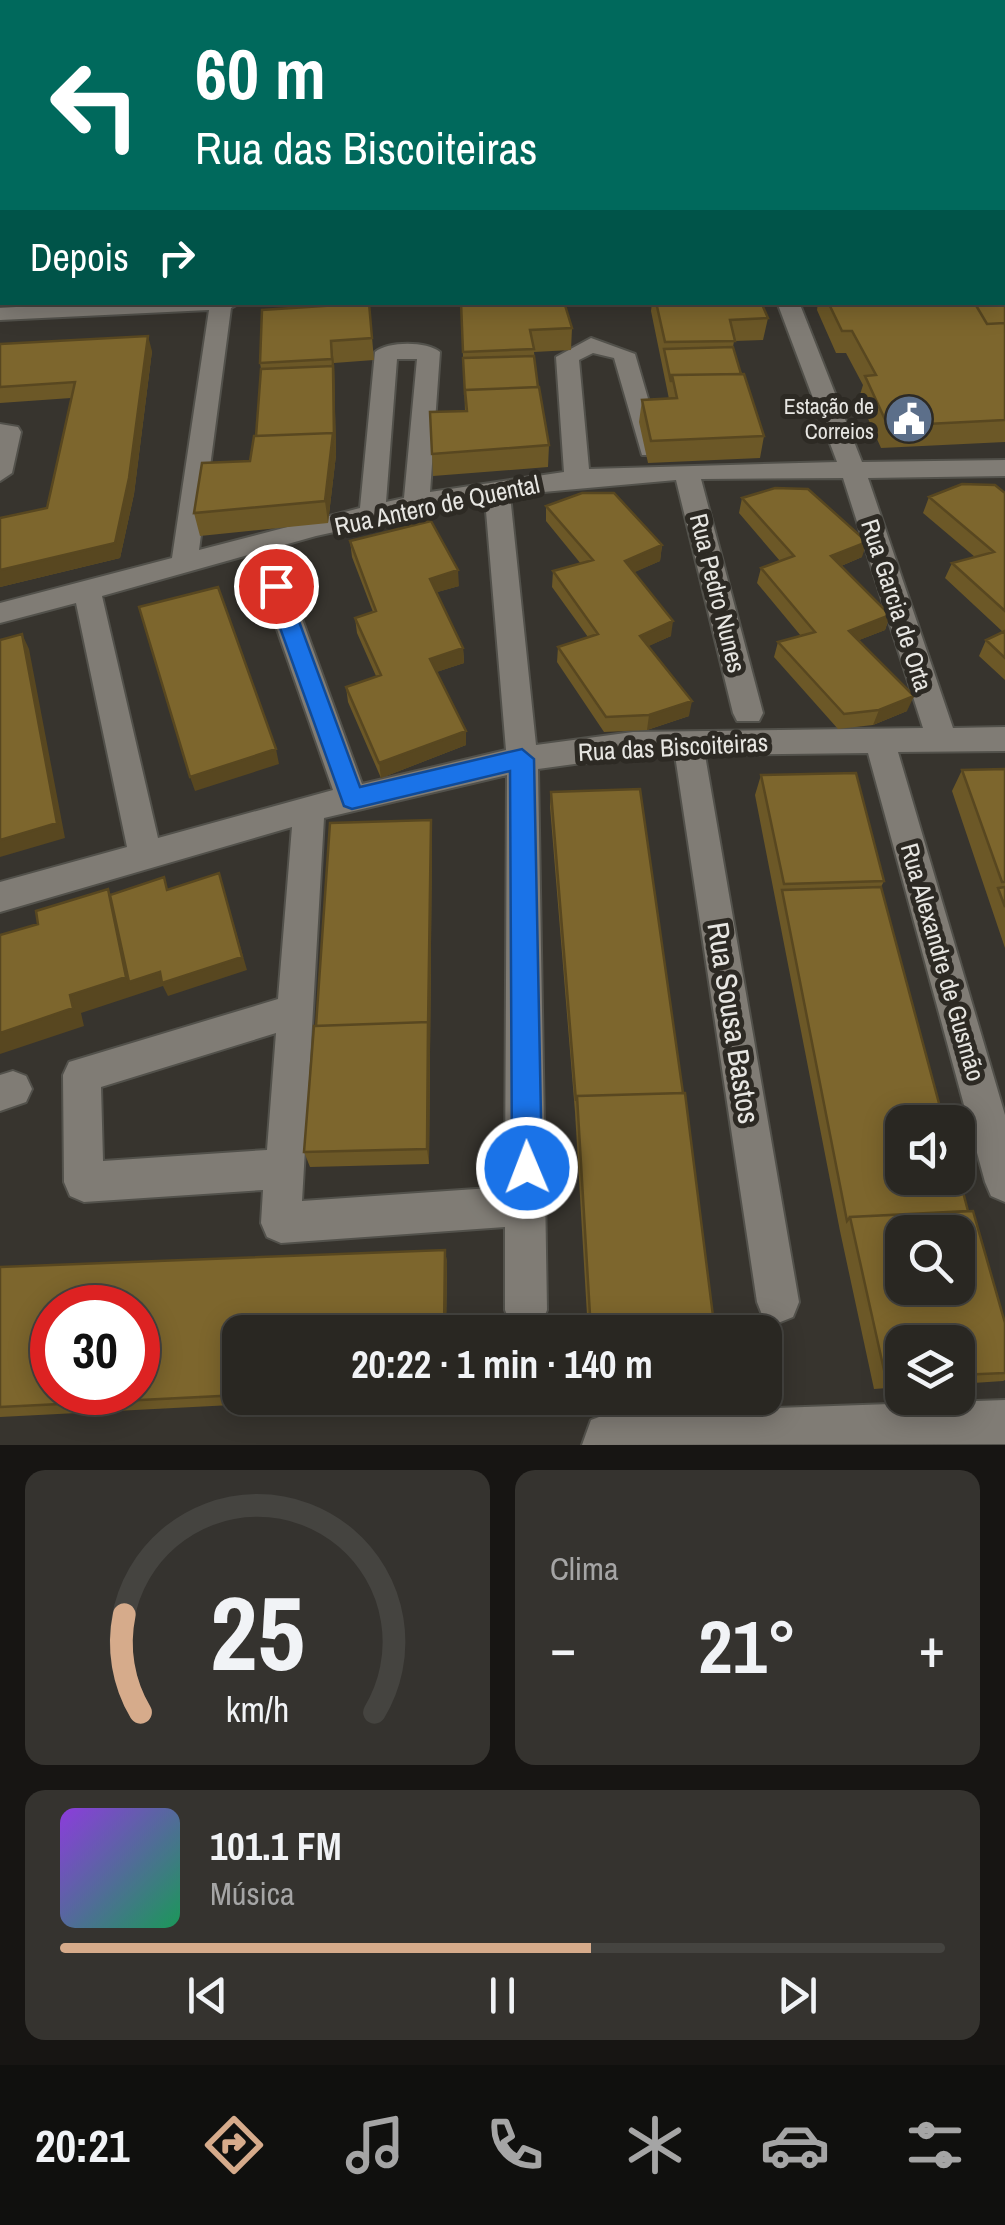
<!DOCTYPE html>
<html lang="pt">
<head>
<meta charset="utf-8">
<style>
	:root { --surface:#292722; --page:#35332f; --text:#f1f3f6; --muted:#a5a5a5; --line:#454440; --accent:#d6ab8b }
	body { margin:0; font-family:"Archivo Narrow",sans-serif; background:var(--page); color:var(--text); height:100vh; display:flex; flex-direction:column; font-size:38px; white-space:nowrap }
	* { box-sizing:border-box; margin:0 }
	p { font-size:32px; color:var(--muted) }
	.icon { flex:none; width:55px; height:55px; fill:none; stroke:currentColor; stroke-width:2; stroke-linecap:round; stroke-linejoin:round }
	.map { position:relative; height:1445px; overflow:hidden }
	.sheet { display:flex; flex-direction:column; gap:25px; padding:25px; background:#171513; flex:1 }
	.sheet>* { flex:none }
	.hud { position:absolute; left:0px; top:0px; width:1005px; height:305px; box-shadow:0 5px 25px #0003,0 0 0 2px var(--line); background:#00695c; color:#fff; overflow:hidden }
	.tools { position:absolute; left:885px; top:1105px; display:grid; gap:20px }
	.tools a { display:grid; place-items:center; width:90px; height:90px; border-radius:20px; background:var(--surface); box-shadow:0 5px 25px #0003,0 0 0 2px var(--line); font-size:50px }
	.speed { position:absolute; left:30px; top:1285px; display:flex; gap:20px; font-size:50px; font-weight:700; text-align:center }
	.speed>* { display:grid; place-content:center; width:130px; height:130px; border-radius:50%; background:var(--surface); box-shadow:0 5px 25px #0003,0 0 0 2px var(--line); line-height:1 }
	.speed .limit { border:15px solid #d22; background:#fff; color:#111 }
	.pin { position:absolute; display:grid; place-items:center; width:85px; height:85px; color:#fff; margin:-42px; border:5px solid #fff; border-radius:50%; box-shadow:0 2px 10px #0007 }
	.me { position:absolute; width:110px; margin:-55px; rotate:359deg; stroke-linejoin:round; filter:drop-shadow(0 0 8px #0008) }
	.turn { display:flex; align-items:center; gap:35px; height:210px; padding:0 30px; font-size:45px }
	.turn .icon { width:130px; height:130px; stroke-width:2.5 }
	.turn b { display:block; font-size:70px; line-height:85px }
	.then { display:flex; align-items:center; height:95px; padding:0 30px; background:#0003; gap:20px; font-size:38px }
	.big { font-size:75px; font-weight:700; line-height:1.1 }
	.sheet .card { flex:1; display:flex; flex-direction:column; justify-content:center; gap:15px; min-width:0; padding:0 35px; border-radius:20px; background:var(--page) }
	.sheet .dial { align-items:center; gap:0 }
	.dial svg { height:260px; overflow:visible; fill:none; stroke:var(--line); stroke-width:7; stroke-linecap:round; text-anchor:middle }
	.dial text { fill:var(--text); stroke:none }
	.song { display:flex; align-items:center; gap:30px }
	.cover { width:120px; height:120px; border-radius:15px; background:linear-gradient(135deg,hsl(270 70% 55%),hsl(150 70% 35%)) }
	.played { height:10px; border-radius:5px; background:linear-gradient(90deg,var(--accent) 60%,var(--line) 60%) }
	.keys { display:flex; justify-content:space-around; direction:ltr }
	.heat { display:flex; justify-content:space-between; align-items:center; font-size:55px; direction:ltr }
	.sheet .tiles { flex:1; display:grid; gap:25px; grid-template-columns:1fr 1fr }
	.card:last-child { grid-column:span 2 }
	.trip { position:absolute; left:222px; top:1315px; width:560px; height:100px; border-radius:20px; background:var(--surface); box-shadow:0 5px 25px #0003,0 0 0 2px var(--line); font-weight:700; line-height:100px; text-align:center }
	.tabs { display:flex; height:160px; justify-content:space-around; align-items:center; background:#10100e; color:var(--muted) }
	.tabs .icon { width:70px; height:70px }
	.tabs .active { color:var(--accent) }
	.tabs b { font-size:45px; color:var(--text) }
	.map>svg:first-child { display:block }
	.green { fill:#415e36 }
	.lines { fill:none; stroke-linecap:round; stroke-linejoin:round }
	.minor-casing { stroke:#52514b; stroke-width:4 }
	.minor { fill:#807c75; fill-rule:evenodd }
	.wall { fill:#6c5827 }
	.shaded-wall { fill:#584720 }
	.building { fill:#7d662d; stroke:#584720; stroke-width:2.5; fill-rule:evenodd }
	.route { fill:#1a73e8; stroke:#114b97; stroke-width:2.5 }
	.labels { text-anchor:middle; stroke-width:10; stroke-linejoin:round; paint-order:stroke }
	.far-poi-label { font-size:22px; fill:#e7e6e2; stroke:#2d2a24; text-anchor:end }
	.street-label { font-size:25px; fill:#e7e6e2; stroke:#2d2a24 }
	.near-street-label { font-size:30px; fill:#e7e6e2; stroke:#2d2a24 }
</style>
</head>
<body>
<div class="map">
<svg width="1005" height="1445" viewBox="0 0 1005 1445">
	<rect width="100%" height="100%" fill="#37342e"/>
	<path class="green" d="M 0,0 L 482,0 L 2,2 L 2,75 Z"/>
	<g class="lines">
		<g class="minor-casing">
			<path id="minor" d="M 811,0 L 839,0 L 841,2 L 813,2 Z
				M 1005,54 L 1005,68 L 1002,69 L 1002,55 Z
				M 1002,113 L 1005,113 L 1005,126 L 1002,126 Z
				M 1002,255 L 1005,255 L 1002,268 Z
				M 97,302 L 241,302 L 231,308 L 199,550 L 360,508 L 375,352 C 388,341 427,341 440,352 L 430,492 L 564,472 L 556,357 L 591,338 L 635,354 L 663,450 L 660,455 L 642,455 L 614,358 L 593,353 L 579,360 L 589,469 L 837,462 L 777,302 L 799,302 L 862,462 L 1005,460 L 1005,476 L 868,478 L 953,728 L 1005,727 L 1005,751 L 898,752 L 1005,1115 L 1005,1202 L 991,1196 L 985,1182 L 868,753 L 705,755 L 799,1302 L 793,1317 L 778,1323 L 763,1317 L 757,1302 L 675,755 L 633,756 L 538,769 L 547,1310 L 541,1325 L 526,1331 L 511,1325 L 505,1310 L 505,1227 L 281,1243 L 267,1237 L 261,1223 L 263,1190 L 84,1202 L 70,1196 L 64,1182 L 63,1075 L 69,1062 L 278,999 L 292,827 L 0,912 L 0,882 L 127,847 L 76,603 L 0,623 L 0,603 L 172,558 L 209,310 L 0,320 L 0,308 ZM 397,359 L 417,359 L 404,498 L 386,502 ZM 843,478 L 923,728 L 633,732 L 536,745 L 510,495 L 676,480 L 733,713 L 737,721 L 759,721 L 763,713 L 701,479 ZM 485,499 L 506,750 L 362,784 L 290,586 L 276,576 L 262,586 L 333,790 L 158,838 L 102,596 L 316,536 ZM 507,775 L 505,1187 L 302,1201 L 324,818 ZM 276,1033 L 267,1150 L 103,1161 L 101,1087 Z
				M 0,424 L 18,427 L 21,432 L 12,473 L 0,481 Z
				M 13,1071 L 26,1076 L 32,1089 L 26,1102 L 0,1111 L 0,1075 Z
				M 1005,1400 L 1005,1444 L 582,1445 L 591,1420 L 607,1414 Z"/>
		</g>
		<use href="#minor" class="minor"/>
	</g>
	<path class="wall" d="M 596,0 L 790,0 L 804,2 L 606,2 Z
		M 0,98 L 2,98 L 2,185 L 0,185 Z
		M 1002,134 L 1005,137 L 1005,173 L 1002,173 Z
		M 1002,190 L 1005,190 L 1005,240 L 1002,240 Z
		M 0,258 L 2,258 L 2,301 L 0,301 Z
		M 1005,285 L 1005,442 L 881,448 L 859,398 L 863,385 L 846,353 L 836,353 L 817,310 L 818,302 L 1002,302 Z
		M 461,302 L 572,328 L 571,350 L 534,352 L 538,387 L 549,445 L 548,467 L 433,476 L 430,412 L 465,411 Z
		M 652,302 L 761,302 L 768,318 L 763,340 L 734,341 L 733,347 L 741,374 L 764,436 L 760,458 L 648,463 L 639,422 L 642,400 L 669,399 L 651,311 Z
		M 369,303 L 374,360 L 334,363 L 336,455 L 328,523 L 200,536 L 194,513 L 250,461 L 256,436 L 261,369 L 260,363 Z
		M 0,344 L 152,351 L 134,494 L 120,558 L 0,587 L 0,518 L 47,508 L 71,398 L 0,403 Z
		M 1005,493 L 1005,680 L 979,656 L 986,640 L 1003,632 L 945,578 L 952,563 L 975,557 L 923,513 L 929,497 Z
		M 742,498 L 862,557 L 841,566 L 890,615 L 885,630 L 859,640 L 907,711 L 873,725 L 838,729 L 774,657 L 778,642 L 801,636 L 757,583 L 761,568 L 780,561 L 739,513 Z
		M 546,506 L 662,545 L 660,561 L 634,572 L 671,636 L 648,646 L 689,716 L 647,730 L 604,732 L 557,662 L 558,647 L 588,637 L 552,587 L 553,571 L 581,564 L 546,521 Z
		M 350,541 L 459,586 L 437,592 L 463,648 L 464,663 L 436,672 L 466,745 L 381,778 L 348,702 L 346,687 L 376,676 L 357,633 L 355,618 L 373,612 L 352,557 Z
		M 1005,769 L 1005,948 L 952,791 L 962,770 Z
		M 761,775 L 884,881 L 881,887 L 968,1211 L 1005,1323 L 1005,1380 L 1003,1381 L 958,1384 L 958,1342 L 902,1342 L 902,1387 L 874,1389 L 840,1231 L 755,795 Z
		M 551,792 L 683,1093 L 715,1332 L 588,1332 L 575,1112 L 550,807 Z
		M 431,820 L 432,835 L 429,1164 L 310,1167 L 304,1152 L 316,1026 Z
		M 445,1250 L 447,1263 L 446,1332 L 240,1332 L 240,1398 L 445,1398 L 445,1399 L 271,1403 L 0,1417 L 0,1267 Z"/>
	<path class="shaded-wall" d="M 148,336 L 152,351 L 134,494 L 120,558 L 0,587 L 0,570 L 115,543 Z
		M 331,341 L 334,363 L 336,455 L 334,439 Z
		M 333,433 L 336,455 L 328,523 L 325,501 Z
		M 867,542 L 862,557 L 827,572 L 831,556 Z
		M 662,545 L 660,561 L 624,577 L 625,561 Z
		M 458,570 L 459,586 L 431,594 L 430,579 Z
		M 890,615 L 885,630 L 844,646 L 849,631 Z
		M 673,621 L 671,636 L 638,651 L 640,636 Z
		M 22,634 L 29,649 L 65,838 L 0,857 L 0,840 Z
		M 463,648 L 464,663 L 431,674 L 430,659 Z
		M 914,696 L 907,711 L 873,725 L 879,710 Z
		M 692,701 L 689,716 L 647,730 L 649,715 Z
		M 466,731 L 466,745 L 381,778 L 379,763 Z
		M 276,749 L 279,764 L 195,791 L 190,777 Z
		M 431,820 L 432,835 L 429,1164 L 427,1149 Z
		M 219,873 L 247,970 L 168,996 L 163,986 L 81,1013 L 84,1026 L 0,1054 L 0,1033 L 108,889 L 117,908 Z
		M 445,1250 L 447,1263 L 446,1332 L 444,1332 Z"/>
	<path class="building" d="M 665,0 L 790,0 L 804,2 L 678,2 Z
		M 927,0 L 973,0 L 971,2 L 925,2 Z
		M 0,98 L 2,98 L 2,160 L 0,160 Z
		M 1002,134 L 1005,137 L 1005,158 L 1002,158 Z
		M 1002,190 L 1005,190 L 1005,225 L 1002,225 Z
		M 0,258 L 2,258 L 2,286 L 0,286 Z
		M 1002,285 L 1005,285 L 1005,323 L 987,324 L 974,302 L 1002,302 Z
		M 461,302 L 564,302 L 572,328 L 530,330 L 534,349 L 463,352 Z
		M 656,302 L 761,302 L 768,318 L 730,320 L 735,341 L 665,342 Z
		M 828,302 L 974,302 L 987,324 L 1005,323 L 1005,420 L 888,426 L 865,376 L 876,375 L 852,331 L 842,331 Z
		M 369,303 L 372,338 L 331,341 L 332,359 L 260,363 L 262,310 Z
		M 148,336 L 129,478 L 115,543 L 0,570 L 0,518 L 47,508 L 75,382 L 0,387 L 0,344 Z
		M 733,347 L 741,374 L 672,375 L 671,382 L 664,349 Z
		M 534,356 L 538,387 L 465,390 L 465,395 L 463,358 Z
		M 333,366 L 334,439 L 333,433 L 256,436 L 261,369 Z
		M 744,374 L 764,436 L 651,441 L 642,400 L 677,398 L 672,375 Z
		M 539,387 L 549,445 L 432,454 L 430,412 L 467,411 L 465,390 Z
		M 333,433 L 325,501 L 194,513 L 202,463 L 250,461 L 254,436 Z
		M 962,484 L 995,485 L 1005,493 L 1005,611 L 952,563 L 994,552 L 929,497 Z
		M 775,488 L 808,489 L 867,542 L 831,556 L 890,615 L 849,631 L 914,696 L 879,710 L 844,714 L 778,642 L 815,632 L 761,568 L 794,556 L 742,498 Z
		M 582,493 L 614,493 L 662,545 L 625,561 L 673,621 L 640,636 L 692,701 L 649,715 L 606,717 L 558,647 L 598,634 L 553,571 L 593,560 L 546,506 Z
		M 431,521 L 458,570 L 430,579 L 463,648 L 430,659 L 466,731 L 379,763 L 346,687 L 381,675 L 355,618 L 376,611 L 350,541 Z
		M 218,587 L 276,749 L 190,777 L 139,607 Z
		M 1005,631 L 1005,658 L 986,640 Z
		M 22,634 L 57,823 L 0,840 L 0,640 Z
		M 1005,769 L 1005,882 L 1002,882 L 962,770 Z
		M 856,773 L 884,881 L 784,884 L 761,775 Z
		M 640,789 L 683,1093 L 577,1096 L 576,1101 L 551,792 Z
		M 431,820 L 428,1027 L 428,1022 L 316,1026 L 330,823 Z
		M 219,873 L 242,957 L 162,983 L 160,972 L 129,982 L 110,895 L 164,877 L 167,890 Z
		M 881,887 L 944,1122 L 902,1122 L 902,1178 L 958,1178 L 958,1173 L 968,1211 L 850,1217 L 847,1221 L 782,890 Z
		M 1005,887 L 1005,907 L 998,888 Z
		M 108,889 L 126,977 L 70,995 L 73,1008 L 0,1033 L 0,935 L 38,924 L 36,911 Z
		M 428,1022 L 427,1149 L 304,1152 L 314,1026 Z
		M 685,1093 L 715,1332 L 591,1332 L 577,1096 Z
		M 973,1211 L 1005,1323 L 1005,1373 L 958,1375 L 958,1342 L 902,1342 L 902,1378 L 886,1379 L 850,1217 ZM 902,1232 L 958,1232 L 958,1288 L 902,1288 Z
		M 445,1250 L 444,1332 L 240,1332 L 240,1395 L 0,1407 L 0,1267 ZM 52,1308 L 138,1308 L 138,1392 L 52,1392 Z"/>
	<path class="route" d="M 276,579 L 286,586 L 360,787 L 522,749 L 534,759 L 542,1168 L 537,1178 L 527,1183 L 517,1178 L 512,1168 L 510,771 L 352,809 L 344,806 L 265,586 Z"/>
	<defs>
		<g id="civic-disc" transform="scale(2.5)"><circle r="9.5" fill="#5c6f8a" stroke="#2d2a24"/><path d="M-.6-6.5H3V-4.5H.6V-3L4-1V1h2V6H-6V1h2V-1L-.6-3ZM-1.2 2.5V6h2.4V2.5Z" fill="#fff"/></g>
	</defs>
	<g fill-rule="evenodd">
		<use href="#civic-disc" x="909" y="419"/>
	</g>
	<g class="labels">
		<g class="far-poi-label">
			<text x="874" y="414">Estação de<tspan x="874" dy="25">Correios</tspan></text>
		</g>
		<g class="street-label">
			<text transform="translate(437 505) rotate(-12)" y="9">Rua Antero de Quental</text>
			<text transform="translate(718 593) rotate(76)" y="9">Rua Pedro Nunes</text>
			<text transform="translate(897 605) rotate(72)" y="9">Rua Garcia de Orta</text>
			<text transform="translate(673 747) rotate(-3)" y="9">Rua das Biscoiteiras</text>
			<text transform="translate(943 962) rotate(74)" y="9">Rua Alexandre de Gusmão</text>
		</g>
		<g class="near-street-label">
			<text transform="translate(733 1023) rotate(81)" y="10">Rua Sousa Bastos</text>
		</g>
	</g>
</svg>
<div class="tools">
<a><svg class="icon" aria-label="sound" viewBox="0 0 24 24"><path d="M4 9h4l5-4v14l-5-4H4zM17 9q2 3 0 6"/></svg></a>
<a><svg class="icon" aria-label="search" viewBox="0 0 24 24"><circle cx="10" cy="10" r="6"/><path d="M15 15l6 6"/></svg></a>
<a><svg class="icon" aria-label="layers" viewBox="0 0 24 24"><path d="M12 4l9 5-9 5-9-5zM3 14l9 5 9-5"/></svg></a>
</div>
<div class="speed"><div class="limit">30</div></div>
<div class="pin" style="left:276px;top:586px;background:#d93025"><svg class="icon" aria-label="arrive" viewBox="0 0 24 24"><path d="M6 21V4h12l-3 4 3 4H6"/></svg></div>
<svg class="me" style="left:527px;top:1168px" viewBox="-20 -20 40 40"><circle r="17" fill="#1a73e8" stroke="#fff" stroke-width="3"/><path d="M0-11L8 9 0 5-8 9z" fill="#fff"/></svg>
<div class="trip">20:22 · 1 min · 140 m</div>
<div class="hud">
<div class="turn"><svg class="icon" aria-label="left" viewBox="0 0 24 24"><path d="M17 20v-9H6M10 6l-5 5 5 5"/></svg><div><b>60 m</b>Rua das Biscoiteiras</div></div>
<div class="then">Depois<svg class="icon" aria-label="right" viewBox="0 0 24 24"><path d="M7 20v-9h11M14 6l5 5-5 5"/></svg></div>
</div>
</div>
<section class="sheet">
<div class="tiles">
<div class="card dial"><svg viewBox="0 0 100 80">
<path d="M14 69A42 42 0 1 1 86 69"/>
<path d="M14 69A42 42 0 0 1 9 39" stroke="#d6ab8b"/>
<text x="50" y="56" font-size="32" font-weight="700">25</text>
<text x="50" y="72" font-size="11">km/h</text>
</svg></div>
<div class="card"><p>Clima</p>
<div class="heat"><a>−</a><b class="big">21°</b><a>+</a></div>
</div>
<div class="card">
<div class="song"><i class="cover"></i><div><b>101.1 FM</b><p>Música</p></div></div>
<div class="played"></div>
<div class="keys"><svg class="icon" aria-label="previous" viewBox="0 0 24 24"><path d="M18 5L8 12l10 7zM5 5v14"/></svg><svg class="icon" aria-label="pause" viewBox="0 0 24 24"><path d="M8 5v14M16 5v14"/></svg><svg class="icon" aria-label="next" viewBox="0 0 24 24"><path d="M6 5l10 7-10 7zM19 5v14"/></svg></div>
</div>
</div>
</section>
<nav class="tabs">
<b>20:21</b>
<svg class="icon active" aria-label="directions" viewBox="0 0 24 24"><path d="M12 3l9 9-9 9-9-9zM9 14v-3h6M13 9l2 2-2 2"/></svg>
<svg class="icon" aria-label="music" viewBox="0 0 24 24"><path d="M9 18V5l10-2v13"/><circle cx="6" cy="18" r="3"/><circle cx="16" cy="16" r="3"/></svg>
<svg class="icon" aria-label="phone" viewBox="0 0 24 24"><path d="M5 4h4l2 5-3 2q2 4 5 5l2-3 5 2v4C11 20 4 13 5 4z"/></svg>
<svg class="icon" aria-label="climate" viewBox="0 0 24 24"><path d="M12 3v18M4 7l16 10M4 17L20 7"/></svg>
<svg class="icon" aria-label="car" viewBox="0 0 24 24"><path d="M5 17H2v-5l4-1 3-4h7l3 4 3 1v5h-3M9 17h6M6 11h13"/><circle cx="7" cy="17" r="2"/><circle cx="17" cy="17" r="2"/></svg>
<svg class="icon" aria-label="filters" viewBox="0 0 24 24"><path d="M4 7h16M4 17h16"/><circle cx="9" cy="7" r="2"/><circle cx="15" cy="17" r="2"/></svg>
</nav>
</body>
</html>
